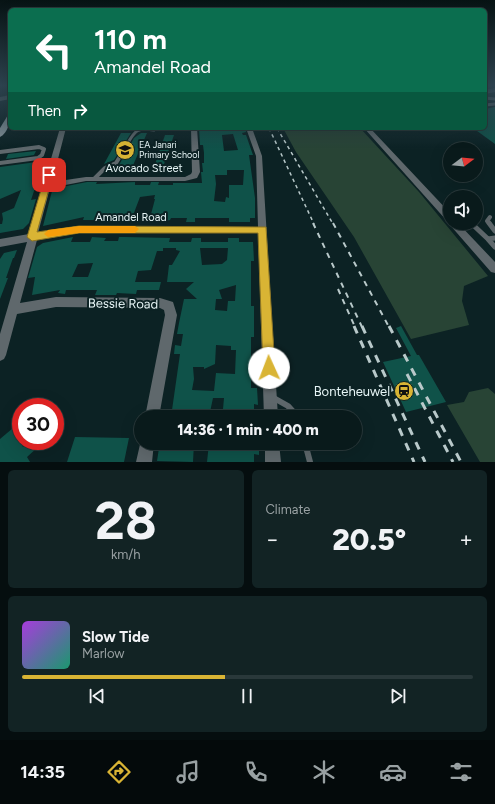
<!DOCTYPE html>
<html lang="en">
<head>
<meta charset="utf-8">
<style>
	:root { --surface:#091a1b; --page:#122324; --text:#f1f3f6; --muted:#99a1a3; --line:#29383a; --accent:#d9b434 }
	body { margin:0; font-family:Figtree,sans-serif; background:var(--page); color:var(--text); height:100vh; display:flex; flex-direction:column; font-size:15px; white-space:nowrap }
	* { box-sizing:border-box; margin:0 }
	p { font-size:13px; color:var(--muted) }
	.icon { flex:none; width:22px; height:22px; fill:none; stroke:currentColor; stroke-width:2; stroke-linecap:round; stroke-linejoin:round }
	.map { position:relative; height:462px; overflow:hidden }
	.panel { display:flex; flex-direction:column; gap:8px; padding:8px; background:#050e0f; flex:1 }
	.panel>* { flex:none }
	.guide { position:absolute; left:8px; top:8px; width:479px; height:122px; border-radius:6px; box-shadow:0 4px 16px #0002,0 0 0 1px var(--line); background:#0b6e4f; color:#fff; overflow:hidden }
	.needle { width:26px; rotate:74deg }
	.fabs { position:absolute; left:443px; top:142px; display:grid; gap:8px }
	.fabs a { display:grid; place-items:center; width:40px; height:40px; border-radius:50%; background:var(--surface); box-shadow:0 4px 16px #0002,0 0 0 1px var(--line); font-size:20px }
	.speed { position:absolute; left:12px; top:398px; display:flex; gap:8px; font-size:20px; font-weight:700; text-align:center }
	.speed>* { display:grid; place-content:center; width:52px; height:52px; border-radius:50%; background:var(--surface); box-shadow:0 4px 16px #0002,0 0 0 1px var(--line); line-height:1 }
	.speed .limit { border:6px solid #d22; background:#fff; color:#111 }
	.pin { position:absolute; display:grid; place-items:center; width:34px; height:34px; color:#fff; margin:-17px; border-radius:8px; box-shadow:0 2px 6px #0006 }
	.me { position:absolute; width:44px; margin:-22px; rotate:358deg; stroke-linejoin:round; filter:drop-shadow(0 0 3px #0008) }
	.turn { display:flex; align-items:center; gap:14px; height:84px; padding:0 20px; font-size:18px }
	.turn .icon { width:52px; height:52px; stroke-width:2.5 }
	.turn b { display:block; font-size:28px; line-height:34px }
	.then { display:flex; align-items:center; height:38px; padding:0 20px; background:#0003; gap:8px; font-size:15px }
	.big { font-size:30px; font-weight:800; line-height:1.1 }
	.panel .widget { flex:1; display:flex; flex-direction:column; justify-content:center; gap:6px; min-width:0; padding:0 14px; border-radius:6px; background:var(--page) }
	.panel .dial { align-items:center; gap:0 }
	.dial b { font-size:52px; line-height:1 }
	.song { display:flex; align-items:center; gap:12px }
	.cover { width:48px; height:48px; border-radius:6px; background:linear-gradient(135deg,hsl(280 70% 55%),hsl(160 70% 35%)) }
	.played { height:4px; border-radius:2px; background:linear-gradient(90deg,var(--accent) 45%,var(--line) 45%) }
	.keys { display:flex; justify-content:space-around; direction:ltr }
	.heat { display:flex; justify-content:space-between; align-items:center; font-size:22px; direction:ltr }
	.panel .tiles { flex:1; display:grid; gap:8px; grid-template-columns:1fr 1fr }
	.widget:last-child { grid-column:span 2 }
	.trip { position:absolute; left:134px; top:410px; width:228px; height:40px; border-radius:20px; background:var(--surface); box-shadow:0 4px 16px #0002,0 0 0 1px var(--line); font-weight:800; line-height:40px; text-align:center }
	.menu { display:flex; height:64px; justify-content:space-around; align-items:center; background:#040a0b; color:var(--muted) }
	.menu .icon { width:28px; height:28px }
	.menu .selected { color:var(--accent) }
	.menu b { font-size:18px; color:var(--text) }
	.map>svg:first-child { display:block }
	.green { fill:#284435 }
	.building { fill:#0f5249; fill-rule:evenodd }
	.lines { fill:none; stroke-linecap:round; stroke-linejoin:round }
	.lane-far3 { stroke:#5f686c; stroke-width:3 }
	.lane-far2 { stroke:#5f686c; stroke-width:4 }
	.lane-far1 { stroke:#5f686c; stroke-width:5 }
	.lane { stroke:#5f686c; stroke-width:6 }
	.street { fill:#5f686c; fill-rule:evenodd }
	.secondary { fill:#85939a; fill-rule:evenodd }
	.rail-far2 { stroke:#b9c9ca; stroke-width:1.5; stroke-dasharray:3.5 3.5; stroke-linecap:butt }
	.rail-far1 { stroke:#b9c9ca; stroke-width:2; stroke-dasharray:5.5 5.5; stroke-linecap:butt }
	.rail { stroke:#b9c9ca; stroke-width:3; stroke-dasharray:8 8; stroke-linecap:butt }
	.route { fill:#d9b434; stroke:#8d7522 }
	.slow { fill:#f59e0b }
	.labels { text-anchor:middle; stroke-width:4; stroke-linejoin:round; paint-order:stroke }
	.far-poi-label { font-size:9px; fill:#e7f5f6; stroke:#0c2224; text-anchor:start }
	.street-label { font-size:11px; fill:#e7f5f6; stroke:#0c2224 }
	.near-street-label { font-size:13px; fill:#e7f5f6; stroke:#0c2224 }
	.near-poi-label { font-size:13px; fill:#e7f5f6; stroke:#0c2224; text-anchor:end }
</style>
</head>
<body>
<div class="map">
<svg width="495" height="462" viewBox="0 0 495 462">
	<rect width="100%" height="100%" fill="#0c2224"/>
	<path class="green" d="M 283,128 L 360,128 L 419,192 L 488,276 L 464,286 L 462,301 L 469,325 L 411,339 L 354,237 L 296,152 Z
		M 488,388 L 495,394 L 495,462 L 480,462 L 447,405 L 464,402 L 469,392 Z"/>
	<path class="building" d="M 495,107 L 495,144 L 473,128 L 485,128 L 485,109 Z
		M 199,128 L 245,128 L 246,132 L 242,133 L 243,135 L 246,135 L 253,155 L 249,155 L 255,198 L 255,218 L 250,218 L 250,222 L 229,222 L 229,218 L 195,218 L 195,222 L 186,222 L 187,218 L 171,218 L 170,220 L 165,221 L 152,222 L 153,218 L 150,218 L 155,199 L 154,199 L 155,195 L 140,197 L 132,218 L 120,218 L 118,222 L 106,222 L 102,221 L 103,220 L 83,220 L 84,217 L 43,226 L 52,191 L 57,188 L 87,182 L 97,182 L 96,184 L 135,182 L 135,185 L 150,185 L 151,182 L 159,182 L 158,185 L 173,185 L 173,183 L 202,183 L 201,172 L 203,172 L 202,163 L 204,163 L 204,153 L 203,145 L 200,145 ZM 233,134 L 238,150 L 224,151 L 222,135 ZM 227,170 L 244,170 L 243,185 L 229,185 L 229,198 L 226,197 L 225,202 L 214,201 L 216,184 L 215,175 L 227,175 Z
		M 121,133 L 131,133 L 114,160 L 104,164 Z
		M 141,133 L 147,133 L 131,170 L 110,170 L 119,165 L 134,138 Z
		M 165,135 L 174,135 L 162,170 L 153,170 Z
		M 36,151 L 34,155 L 6,159 L 8,154 Z
		M 44,161 L 41,171 L 45,171 L 41,184 L 36,185 L 31,200 L 36,199 L 29,223 L 23,229 L 0,233 L 0,224 L 2,224 L 3,219 L 2,213 L 14,208 L 21,190 L 0,199 L 0,167 Z
		M 73,237 L 71,242 L 90,242 L 92,237 L 106,238 L 104,241 L 118,241 L 119,237 L 125,237 L 170,238 L 169,242 L 191,242 L 192,238 L 201,238 L 201,242 L 228,242 L 228,238 L 239,238 L 239,242 L 253,242 L 254,261 L 251,261 L 251,306 L 254,306 L 254,337 L 251,337 L 251,388 L 257,388 L 258,405 L 254,404 L 254,417 L 171,417 L 180,354 L 174,354 L 175,345 L 181,346 L 183,334 L 177,334 L 179,323 L 184,299 L 197,299 L 186,289 L 194,282 L 167,282 L 169,265 L 172,265 L 180,251 L 176,250 L 176,248 L 163,248 L 163,251 L 157,251 L 151,270 L 138,271 L 135,282 L 161,282 L 159,290 L 137,290 L 136,294 L 117,293 L 116,295 L 95,295 L 97,290 L 66,290 L 65,294 L 58,293 L 60,290 L 32,295 L 35,277 L 28,278 L 37,247 L 43,243 ZM 200,248 L 228,248 L 227,260 L 222,264 L 202,265 ZM 93,263 L 88,277 L 72,277 L 78,264 ZM 236,285 L 235,301 L 228,301 L 227,311 L 215,310 L 216,299 L 222,299 L 219,290 ZM 216,345 L 231,346 L 231,350 L 236,350 L 235,374 L 216,373 L 214,391 L 192,390 L 194,379 L 193,367 L 204,367 L 204,369 L 215,364 ZM 213,398 L 224,398 L 223,409 L 210,412 Z
		M 17,250 L 14,258 L 13,258 L 6,278 L 8,278 L 0,299 L 0,259 L 4,253 Z
		M 401,326 L 417,355 L 419,355 L 446,402 L 406,412 L 383,362 L 411,356 L 396,328 Z
		M 13,428 L 23,447 L 30,441 L 35,441 L 38,447 L 27,457 L 30,462 L 0,462 L 0,439 Z
		M 75,437 L 129,438 L 124,462 L 67,462 Z
		M 163,443 L 194,443 L 193,462 L 157,461 L 159,448 L 163,448 Z
		M 209,443 L 259,443 L 259,455 L 254,454 L 254,462 L 207,462 Z"/>
	<g class="lines">
		<path class="lane-far3" d="M 485,98 L 495,99
			M 485,105 L 495,104
			M 126,146 C 135,131 136,127 154,130"/>
		<path class="lane-far2" d="M 0,152 L 39,147 L 44,149 L 42,155 L 38,158 L 0,163
			M 94,179 L 105,168 L 116,163 L 127,145
			M 471,223 L 472,224
			M 490,224 L 487,221 L 490,217"/>
		<path class="lane-far1" d="M 471,223 L 488,239 L 495,238
			M 489,223 L 495,231
			M 488,239 L 495,247"/>
		<path class="lane" d="M 272,397 L 288,406 L 298,417
			M 305,443 L 310,462"/>
		<path class="street" d="M 495,88 L 495,92 L 485,94 L 485,90 Z
			M 10,95 L 10,99 L 0,101 L 0,97 Z
			M 60,128 L 66,128 L 52,182 L 86,177 L 185,177 L 191,174 L 192,172 L 191,128 L 197,128 L 200,172 L 197,178 L 185,181 L 86,181 L 50,188 L 38,233 L 79,226 L 258,227 L 256,156 L 246,128 L 252,128 L 262,156 L 278,417 L 264,417 L 258,233 L 79,232 L 37,240 L 20,303 L 56,297 L 160,298 L 173,302 L 177,315 L 159,417 L 145,417 L 165,315 L 164,310 L 160,308 L 56,307 L 17,314 L 6,355 L 4,359 L 0,361 L 0,334 L 27,242 L 0,247 L 0,239 L 29,234 Z
			M 364,128 L 370,128 L 450,213 L 450,223 L 458,223 L 495,262 L 495,273 L 491,272 L 450,225 L 449,222 L 447,221 Z
			M 141,440 L 141,443 L 154,443 L 152,462 L 136,462 Z
			M 265,443 L 279,443 L 281,462 L 265,462 Z"/>
		<path class="secondary" d="M 10,114 C 10,122 8,133 0,137 L 0,128 L 8,115 Z"/>
		<path class="rail-far2" d="M 269,128 L 314,224
			M 277,128 L 333,224"/>
		<path class="rail-far1" d="M 313,223 L 362,327
			M 333,223 L 389,327
			M 338,289 L 355,327"/>
		<path class="rail" d="M 354,326 L 414,462
			M 362,326 L 425,462
			M 389,326 L 461,462
			M 407,374 L 453,462"/>
	</g>
	<linearGradient id="sky" x2="0" y2="1"><stop stop-color="#071314"/><stop offset="0.57" stop-color="#2e4450"/><stop offset="1" stop-color="#2e4450" stop-opacity="0"/></linearGradient>
	<rect width="495" height="150" fill="url(#sky)"/>
	<path class="route" d="M 46,173 L 49,173 L 53,175 L 37,232 L 79,226 L 266,227 L 275,368 L 273,372 L 269,374 L 264,372 L 263,368 L 258,233 L 79,233 L 32,241 L 27,237 Z"/>
	<path class="slow" d="M 79,226 L 135,226 L 139,229 L 135,233 L 79,233 L 48,237 L 44,234 L 48,230 Z"/>
	<defs>
		<g id="school-disc" transform="scale(1)"><circle r="9.5" fill="#d9b434" stroke="#0c2224"/><path d="M0-5L7-2L0 1L-7-2ZM-4 1L0 2.5L4 1V4Q0 6-4 4Z" fill="#111"/></g>
		<g id="station-disc" transform="scale(1)"><circle r="9.5" fill="#d9b434" stroke="#0c2224"/><path d="M-3-6H3Q5-6 5-4V2Q5 4 3 4L4.5 6H3L1.5 4h-3L-3 6H-4.5L-3 4Q-5 4-5 2V-4Q-5-6-3-6ZM-3.5-4v3h7v-3ZM-3.5 1v1.5H-2V1ZM2 1v1.5H3.5V1Z" fill="#111"/></g>
	</defs>
	<g fill-rule="evenodd">
		<use href="#school-disc" x="125" y="150"/>
		<use href="#station-disc" x="404" y="391"/>
	</g>
	<g class="labels">
		<g class="far-poi-label">
			<text x="139" y="148">EA Janari<tspan x="139" dy="10">Primary School</tspan></text>
		</g>
		<g class="street-label">
			<text x="144" y="172">Avocado Street</text>
			<text x="131" y="221">Amandel Road</text>
		</g>
		<g class="near-street-label">
			<text transform="translate(123 303) rotate(1)" y="5">Bessie Road</text>
		</g>
		<g class="near-poi-label">
			<text x="390" y="396">Bonteheuwel</text>
		</g>
	</g>
</svg>
<div class="fabs">
<a><svg class="needle" viewBox="-14 -14 28 28"><path d="M0-13l5 13h-10z" fill="#e53935"/><path d="M0 13l5-13h-10z" fill="#99a1a3"/></svg></a>
<a><svg class="icon" aria-label="sound" viewBox="0 0 24 24"><path d="M4 9h4l5-4v14l-5-4H4zM17 9q2 3 0 6"/></svg></a>
</div>
<div class="speed"><div class="limit">30</div></div>
<div class="pin" style="left:49px;top:175px;background:#d93025"><svg class="icon" aria-label="arrive" viewBox="0 0 24 24"><path d="M6 21V4h12l-3 4 3 4H6"/></svg></div>
<svg class="me" style="left:269px;top:368px" viewBox="-20 -20 40 40"><circle r="19" fill="#fff"/><path d="M0-13L10 11 0 6-10 11z" fill="#d9b434"/></svg>
<div class="trip">14:36 · 1 min · 400 m</div>
<div class="guide">
<div class="turn"><svg class="icon" aria-label="left" viewBox="0 0 24 24"><path d="M17 20v-9H6M10 6l-5 5 5 5"/></svg><div><b>110 m</b>Amandel Road</div></div>
<div class="then">Then<svg class="icon" aria-label="right" viewBox="0 0 24 24"><path d="M7 20v-9h11M14 6l5 5-5 5"/></svg></div>
</div>
</div>
<section class="panel">
<div class="tiles">
<div class="widget dial"><b>28</b><p>km/h</p></div>
<div class="widget"><p>Climate</p>
<div class="heat"><a>−</a><b class="big">20.5°</b><a>+</a></div>
</div>
<div class="widget">
<div class="song"><i class="cover"></i><div><b>Slow Tide</b><p>Marlow</p></div></div>
<div class="played"></div>
<div class="keys"><svg class="icon" aria-label="previous" viewBox="0 0 24 24"><path d="M18 5L8 12l10 7zM5 5v14"/></svg><svg class="icon" aria-label="pause" viewBox="0 0 24 24"><path d="M8 5v14M16 5v14"/></svg><svg class="icon" aria-label="next" viewBox="0 0 24 24"><path d="M6 5l10 7-10 7zM19 5v14"/></svg></div>
</div>
</div>
</section>
<nav class="menu">
<b>14:35</b>
<svg class="icon selected" aria-label="directions" viewBox="0 0 24 24"><path d="M12 3l9 9-9 9-9-9zM9 14v-3h6M13 9l2 2-2 2"/></svg>
<svg class="icon" aria-label="music" viewBox="0 0 24 24"><path d="M9 18V5l10-2v13"/><circle cx="6" cy="18" r="3"/><circle cx="16" cy="16" r="3"/></svg>
<svg class="icon" aria-label="phone" viewBox="0 0 24 24"><path d="M5 4h4l2 5-3 2q2 4 5 5l2-3 5 2v4C11 20 4 13 5 4z"/></svg>
<svg class="icon" aria-label="climate" viewBox="0 0 24 24"><path d="M12 3v18M4 7l16 10M4 17L20 7"/></svg>
<svg class="icon" aria-label="car" viewBox="0 0 24 24"><path d="M5 17H2v-5l4-1 3-4h7l3 4 3 1v5h-3M9 17h6M6 11h13"/><circle cx="7" cy="17" r="2"/><circle cx="17" cy="17" r="2"/></svg>
<svg class="icon" aria-label="filters" viewBox="0 0 24 24"><path d="M4 7h16M4 17h16"/><circle cx="9" cy="7" r="2"/><circle cx="15" cy="17" r="2"/></svg>
</nav>
</body>
</html>
